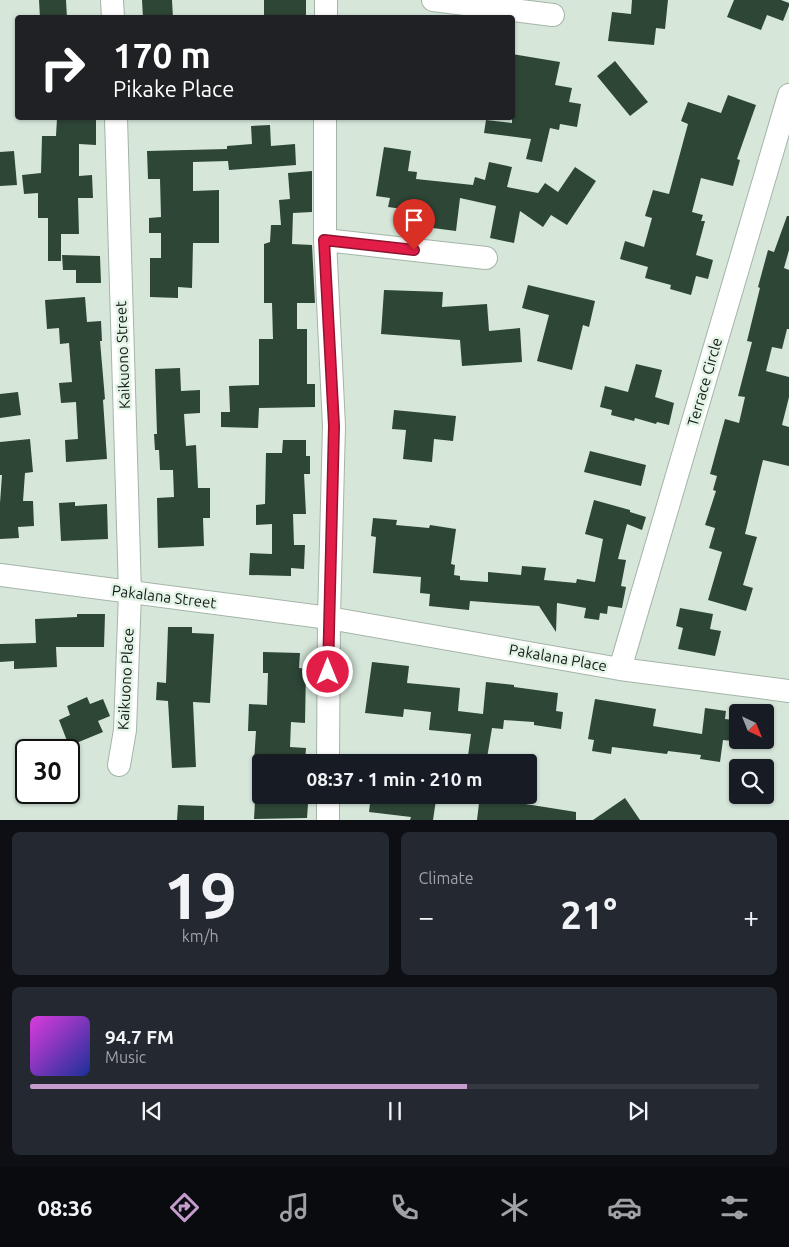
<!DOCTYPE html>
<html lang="en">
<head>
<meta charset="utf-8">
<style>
	:root { --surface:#171b24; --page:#242831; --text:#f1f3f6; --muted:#9ea1a6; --line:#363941; --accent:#c59ccd }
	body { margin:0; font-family:Ubuntu,sans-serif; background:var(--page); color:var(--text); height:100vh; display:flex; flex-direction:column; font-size:19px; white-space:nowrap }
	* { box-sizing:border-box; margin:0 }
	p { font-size:16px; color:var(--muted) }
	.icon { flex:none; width:28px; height:28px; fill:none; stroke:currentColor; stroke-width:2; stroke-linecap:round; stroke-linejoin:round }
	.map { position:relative; height:820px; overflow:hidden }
	.details { display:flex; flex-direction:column; gap:12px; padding:12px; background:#0d0f14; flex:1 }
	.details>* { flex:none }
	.banner { position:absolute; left:15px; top:15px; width:500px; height:105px; border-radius:5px; box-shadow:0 1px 4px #0004; background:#202124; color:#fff; overflow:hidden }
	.needle { width:32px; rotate:137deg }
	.controls { position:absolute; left:729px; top:704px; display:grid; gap:10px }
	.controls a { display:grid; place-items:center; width:45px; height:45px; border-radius:5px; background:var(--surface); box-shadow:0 1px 4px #0004; font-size:25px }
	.speed { position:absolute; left:15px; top:739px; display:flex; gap:10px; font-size:25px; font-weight:700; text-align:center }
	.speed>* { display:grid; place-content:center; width:65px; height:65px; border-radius:50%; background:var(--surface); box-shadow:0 1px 4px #0004; line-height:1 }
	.speed .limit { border:2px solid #111; border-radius:8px; background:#fff; color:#111 }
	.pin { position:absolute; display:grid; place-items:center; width:42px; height:42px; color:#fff; margin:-51px -21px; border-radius:50% 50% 50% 0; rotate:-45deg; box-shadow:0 0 5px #0007 }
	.pin .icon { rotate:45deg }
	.me { position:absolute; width:55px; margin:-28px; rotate:0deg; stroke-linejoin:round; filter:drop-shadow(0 0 4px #0008) }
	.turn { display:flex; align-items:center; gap:18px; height:105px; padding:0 15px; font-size:22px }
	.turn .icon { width:65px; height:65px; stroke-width:2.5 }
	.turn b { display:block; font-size:35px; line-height:42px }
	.big { font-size:38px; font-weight:600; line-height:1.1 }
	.details .card { flex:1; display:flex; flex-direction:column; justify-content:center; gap:8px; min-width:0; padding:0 18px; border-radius:8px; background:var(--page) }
	.details .dial { align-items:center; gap:0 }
	.dial b { font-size:65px; line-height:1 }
	.song { display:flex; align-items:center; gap:15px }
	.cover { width:60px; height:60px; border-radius:8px; background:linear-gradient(135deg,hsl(300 70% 55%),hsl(230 70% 35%)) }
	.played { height:5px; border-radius:2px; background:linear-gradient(90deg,var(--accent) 60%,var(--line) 60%) }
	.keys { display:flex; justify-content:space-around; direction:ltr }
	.heat { display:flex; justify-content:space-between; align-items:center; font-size:28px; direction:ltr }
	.details .tiles { flex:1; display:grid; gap:12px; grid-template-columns:1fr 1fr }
	.card:last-child { grid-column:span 2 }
	.trip { position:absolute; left:252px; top:754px; width:285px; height:50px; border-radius:5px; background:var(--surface); box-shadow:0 1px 4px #0004; font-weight:600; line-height:50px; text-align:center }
	.tab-bar { display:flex; height:80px; justify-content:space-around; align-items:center; background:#090b0e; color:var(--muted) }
	.tab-bar .icon { width:35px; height:35px }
	.tab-bar .selected { color:var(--accent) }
	.tab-bar b { font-size:22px; color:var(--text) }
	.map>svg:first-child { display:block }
	.building { fill:#2e4636 }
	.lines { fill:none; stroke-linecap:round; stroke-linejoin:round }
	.minor-casing { stroke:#a4b4a8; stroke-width:24 }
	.minor { stroke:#fff; stroke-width:22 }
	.route-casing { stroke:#92132f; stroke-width:12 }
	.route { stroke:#e11d48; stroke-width:9 }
	.labels { text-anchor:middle; stroke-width:5; stroke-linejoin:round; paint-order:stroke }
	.street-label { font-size:15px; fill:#141a15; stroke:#e3f4e7 }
</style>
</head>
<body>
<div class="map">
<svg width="789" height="820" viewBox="0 0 789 820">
	<rect width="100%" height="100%" fill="#d6e7da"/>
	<path class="building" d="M 39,0 L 66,0 L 67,18 L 40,18 Z
		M 142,0 L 172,0 L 173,18 L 143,18 Z
		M 264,0 L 306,0 L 306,18 L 264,18 Z
		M 632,0 L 668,0 L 665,29 L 656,28 L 654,45 L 608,41 L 612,12 L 631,14 Z
		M 734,0 L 781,0 L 789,3 L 789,6 L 783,21 L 767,15 L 761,30 L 727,17 Z
		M 512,54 L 560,62 L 555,85 L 572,88 L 569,102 L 581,104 L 577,127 L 560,124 L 559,130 L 550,128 L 542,162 L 526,159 L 531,139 L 484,133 L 486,120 L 512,123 Z
		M 615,61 L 648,102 L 630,116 L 597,76 Z
		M 728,95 L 756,105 L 737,159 L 740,160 L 733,186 L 701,178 L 692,212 L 703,215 L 701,221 L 705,221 L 696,255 L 713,260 L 708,279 L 696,276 L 691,295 L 670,289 L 671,285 L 645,278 L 648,267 L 620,259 L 625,241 L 644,247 L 652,218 L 645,216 L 653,190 L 669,194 L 688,124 L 681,121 L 688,102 L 721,113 Z
		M 57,118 L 96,119 L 96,145 L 79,144 L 79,176 L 92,175 L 93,198 L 78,198 L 79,234 L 61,234 L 61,261 L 48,261 L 48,218 L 38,218 L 38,193 L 24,194 L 22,175 L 41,173 L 42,136 L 56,136 Z
		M 270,125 L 271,146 L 295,144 L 296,165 L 229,170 L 228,161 L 193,162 L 193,191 L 219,190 L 219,243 L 193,243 L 192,288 L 178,287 L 178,298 L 150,297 L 150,258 L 161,258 L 161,233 L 149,233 L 149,218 L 161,217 L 160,179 L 148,179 L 147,151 L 227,149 L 227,146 L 252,144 L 251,126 Z
		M 384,147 L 411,151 L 408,171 L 417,172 L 416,179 L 473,185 L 475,177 L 485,180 L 489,162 L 512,167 L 507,187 L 538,193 L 545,183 L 558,192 L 575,167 L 596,181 L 567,225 L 551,215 L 543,227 L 520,211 L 514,243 L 490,238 L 496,206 L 460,198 L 456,231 L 417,226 L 418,211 L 388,207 L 390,198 L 376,196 Z
		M 14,151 L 17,185 L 0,186 L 0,152 Z
		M 312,171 L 312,212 L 293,213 L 292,244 L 312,245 L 315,303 L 297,303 L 297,329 L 307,329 L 307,384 L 315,384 L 315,407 L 259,408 L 258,428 L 221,427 L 221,412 L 230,412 L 229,386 L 259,385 L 259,339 L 273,339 L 272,303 L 264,303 L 264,244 L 270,242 L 271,225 L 281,225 L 279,200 L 290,199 L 288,173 Z
		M 787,216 L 789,216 L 789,250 L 784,268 L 789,270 L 789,329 L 787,329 L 782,349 L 772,347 L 766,371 L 789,377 L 789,397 L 782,425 L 789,427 L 789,466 L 763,460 L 745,534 L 757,537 L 743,585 L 753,588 L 746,611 L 708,600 L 722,552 L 709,548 L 715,528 L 705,525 L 716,491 L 713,490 L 717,476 L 710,474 L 725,419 L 739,423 L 745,397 L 738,396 L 752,342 L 747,341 L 760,288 L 758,287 L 768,250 L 774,252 Z
		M 62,255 L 100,256 L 101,283 L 76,283 L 76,270 L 63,270 Z
		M 528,285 L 595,301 L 589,327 L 583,325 L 572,370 L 537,361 L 549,315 L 522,308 Z
		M 384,290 L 443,292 L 442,307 L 487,304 L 489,331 L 520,328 L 522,362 L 462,366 L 460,340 L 381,334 Z
		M 85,297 L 87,322 L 101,321 L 102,341 L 100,341 L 105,399 L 103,400 L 107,459 L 66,462 L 65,440 L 78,439 L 76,402 L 61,403 L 59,383 L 72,382 L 69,343 L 60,344 L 59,328 L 47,329 L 45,300 Z
		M 636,364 L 662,370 L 655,397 L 674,403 L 669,425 L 657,422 L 656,424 L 635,418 L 634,421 L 611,415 L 612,410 L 600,407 L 605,386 L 628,392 Z
		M 180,368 L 181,391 L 200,390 L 200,413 L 184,414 L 186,446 L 196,445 L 198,488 L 210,488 L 210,518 L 203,518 L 204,546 L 158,548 L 157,498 L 174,497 L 173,470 L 160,470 L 159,450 L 155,450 L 154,434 L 157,434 L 155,369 Z
		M 18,392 L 21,415 L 0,418 L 0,394 Z
		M 394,410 L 456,416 L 453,441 L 434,439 L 432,462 L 403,459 L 406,430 L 392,429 Z
		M 30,439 L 33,472 L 25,473 L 23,501 L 33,501 L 34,526 L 18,527 L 19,538 L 0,539 L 0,503 L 2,475 L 0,475 L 0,442 Z
		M 283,440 L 306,440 L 306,456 L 310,456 L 310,474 L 304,474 L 306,514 L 293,514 L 294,545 L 305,545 L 304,569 L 291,568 L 291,576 L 249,575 L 250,553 L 272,554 L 272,524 L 256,525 L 256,505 L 265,504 L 266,453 L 282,453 Z
		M 590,451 L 646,465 L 641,486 L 584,472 Z
		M 594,500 L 630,510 L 630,512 L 646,517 L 642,530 L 627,524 L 618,559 L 626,560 L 621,586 L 626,587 L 622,608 L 608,606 L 607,614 L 600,613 L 599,620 L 584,618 L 586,608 L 557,603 L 556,632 L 539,606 L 470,601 L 469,610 L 429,606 L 430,594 L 420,593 L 421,577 L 373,573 L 376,537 L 371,536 L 373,518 L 397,520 L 396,525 L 429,528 L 430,525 L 456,529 L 451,564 L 455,565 L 454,575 L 460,576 L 460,580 L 488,582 L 488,572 L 521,575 L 522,566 L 546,568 L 544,580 L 576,583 L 577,579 L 595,582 L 603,539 L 585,534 Z
		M 75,502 L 75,506 L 107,504 L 108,539 L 61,541 L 59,503 Z
		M 680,608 L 713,614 L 710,629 L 721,631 L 715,656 L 678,649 L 683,628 L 676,626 Z
		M 77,614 L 105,614 L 104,647 L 56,647 L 57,667 L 14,669 L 14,661 L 0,662 L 0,644 L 36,643 L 35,619 L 77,617 Z
		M 168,627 L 192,627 L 192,633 L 214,634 L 210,703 L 193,702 L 196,767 L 172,768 L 168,701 L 156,700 L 157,682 L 166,683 Z
		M 263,652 L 300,653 L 299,668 L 306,669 L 305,723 L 291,722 L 290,747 L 306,748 L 305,762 L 254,762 L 256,731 L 248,731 L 249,704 L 267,705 L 268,673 L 263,673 Z
		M 372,662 L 409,666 L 407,683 L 460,688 L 458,711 L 483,714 L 486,682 L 514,685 L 514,687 L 558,693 L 556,711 L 563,712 L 561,729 L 534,725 L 534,722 L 504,720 L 503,729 L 492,728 L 487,758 L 468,756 L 471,734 L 429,730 L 431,712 L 404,709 L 403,717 L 365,713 Z
		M 87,697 L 90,704 L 103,699 L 110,716 L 98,721 L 103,732 L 69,746 L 59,720 L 70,715 L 67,706 Z
		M 595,699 L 656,709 L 653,726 L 702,734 L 705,708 L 726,711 L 725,719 L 734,720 L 732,741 L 723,740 L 720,762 L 700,759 L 701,755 L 668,751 L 667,754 L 612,747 L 611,754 L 592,751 L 594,740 L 588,739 Z
		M 371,795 L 401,795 L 436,800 L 433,820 L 410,820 L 411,817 L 369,812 Z
		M 480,795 L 507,797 L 506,801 L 576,812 L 576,820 L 477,820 Z
		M 625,798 L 640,820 L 593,820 Z
		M 255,801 L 308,804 L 307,818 L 254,819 Z
		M 178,805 L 204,806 L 204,820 L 177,820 Z"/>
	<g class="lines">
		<g class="minor-casing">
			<path id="minor" d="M 112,0 L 113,18
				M 433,0 L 553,15
				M 326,18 L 326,0
				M 116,118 L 130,593 L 125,730 L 119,765
				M 325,118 L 325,240 L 334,426 L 329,618 L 328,762
				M 325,240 L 486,258
				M 0,575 L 329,618 L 620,669 L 789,691
				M 620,669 L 789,95
				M 328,820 L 328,795"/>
		</g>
		<use href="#minor" class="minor"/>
	</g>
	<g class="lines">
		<g class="route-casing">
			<path id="route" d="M 328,672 L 334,426 L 324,240 L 414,250"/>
		</g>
		<use href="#route" class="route"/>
	</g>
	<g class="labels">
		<g class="street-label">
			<text transform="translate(123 355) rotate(-92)" y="5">Kaikuono Street</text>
			<text transform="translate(705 382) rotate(-74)" y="5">Terrace Circle</text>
			<text transform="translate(164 597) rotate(7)" y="5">Pakalana Street</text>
			<text transform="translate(558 658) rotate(10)" y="5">Pakalana Place</text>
			<text transform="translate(126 679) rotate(-87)" y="5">Kaikuono Place</text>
		</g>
	</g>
</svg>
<div class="controls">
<a><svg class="needle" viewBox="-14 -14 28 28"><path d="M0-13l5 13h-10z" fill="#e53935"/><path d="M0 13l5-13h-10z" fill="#9ea1a6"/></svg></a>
<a><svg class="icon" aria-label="search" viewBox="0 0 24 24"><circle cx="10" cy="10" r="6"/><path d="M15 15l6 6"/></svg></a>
</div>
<div class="speed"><div class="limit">30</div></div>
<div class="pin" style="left:414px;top:250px;background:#d93025"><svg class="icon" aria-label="arrive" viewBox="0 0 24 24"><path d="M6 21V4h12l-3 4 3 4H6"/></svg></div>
<svg class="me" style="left:328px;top:672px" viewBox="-20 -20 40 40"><circle r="17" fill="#e11d48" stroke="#fff" stroke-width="3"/><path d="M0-11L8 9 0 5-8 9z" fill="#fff"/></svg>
<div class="trip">08:37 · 1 min · 210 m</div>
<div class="banner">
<div class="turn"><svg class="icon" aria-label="right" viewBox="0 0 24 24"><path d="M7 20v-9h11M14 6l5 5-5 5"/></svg><div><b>170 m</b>Pikake Place</div></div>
</div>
</div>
<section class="details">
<div class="tiles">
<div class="card dial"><b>19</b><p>km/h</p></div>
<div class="card"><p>Climate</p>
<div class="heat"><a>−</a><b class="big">21°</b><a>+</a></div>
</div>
<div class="card">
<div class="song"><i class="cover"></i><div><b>94.7 FM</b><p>Music</p></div></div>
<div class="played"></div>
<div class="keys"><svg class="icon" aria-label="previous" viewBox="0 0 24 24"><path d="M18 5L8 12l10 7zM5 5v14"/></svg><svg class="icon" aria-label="pause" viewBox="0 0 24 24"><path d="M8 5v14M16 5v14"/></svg><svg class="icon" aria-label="next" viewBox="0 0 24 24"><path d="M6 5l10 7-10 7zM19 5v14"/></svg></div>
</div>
</div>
</section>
<nav class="tab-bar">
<b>08:36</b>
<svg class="icon selected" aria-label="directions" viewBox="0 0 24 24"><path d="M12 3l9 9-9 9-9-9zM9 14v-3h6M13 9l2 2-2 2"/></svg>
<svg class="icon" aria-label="music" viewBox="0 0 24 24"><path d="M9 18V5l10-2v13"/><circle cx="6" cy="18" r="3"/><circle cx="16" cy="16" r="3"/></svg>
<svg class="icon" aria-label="phone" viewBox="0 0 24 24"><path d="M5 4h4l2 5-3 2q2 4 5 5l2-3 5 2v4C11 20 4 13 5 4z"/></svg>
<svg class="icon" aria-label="climate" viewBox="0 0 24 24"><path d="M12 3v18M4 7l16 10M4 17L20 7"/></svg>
<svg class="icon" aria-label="car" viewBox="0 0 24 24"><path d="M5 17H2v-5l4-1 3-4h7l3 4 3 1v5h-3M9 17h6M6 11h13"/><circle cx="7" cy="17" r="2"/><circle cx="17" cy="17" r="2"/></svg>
<svg class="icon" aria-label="filters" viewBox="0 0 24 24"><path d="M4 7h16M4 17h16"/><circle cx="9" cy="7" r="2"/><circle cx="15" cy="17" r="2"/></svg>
</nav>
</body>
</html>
